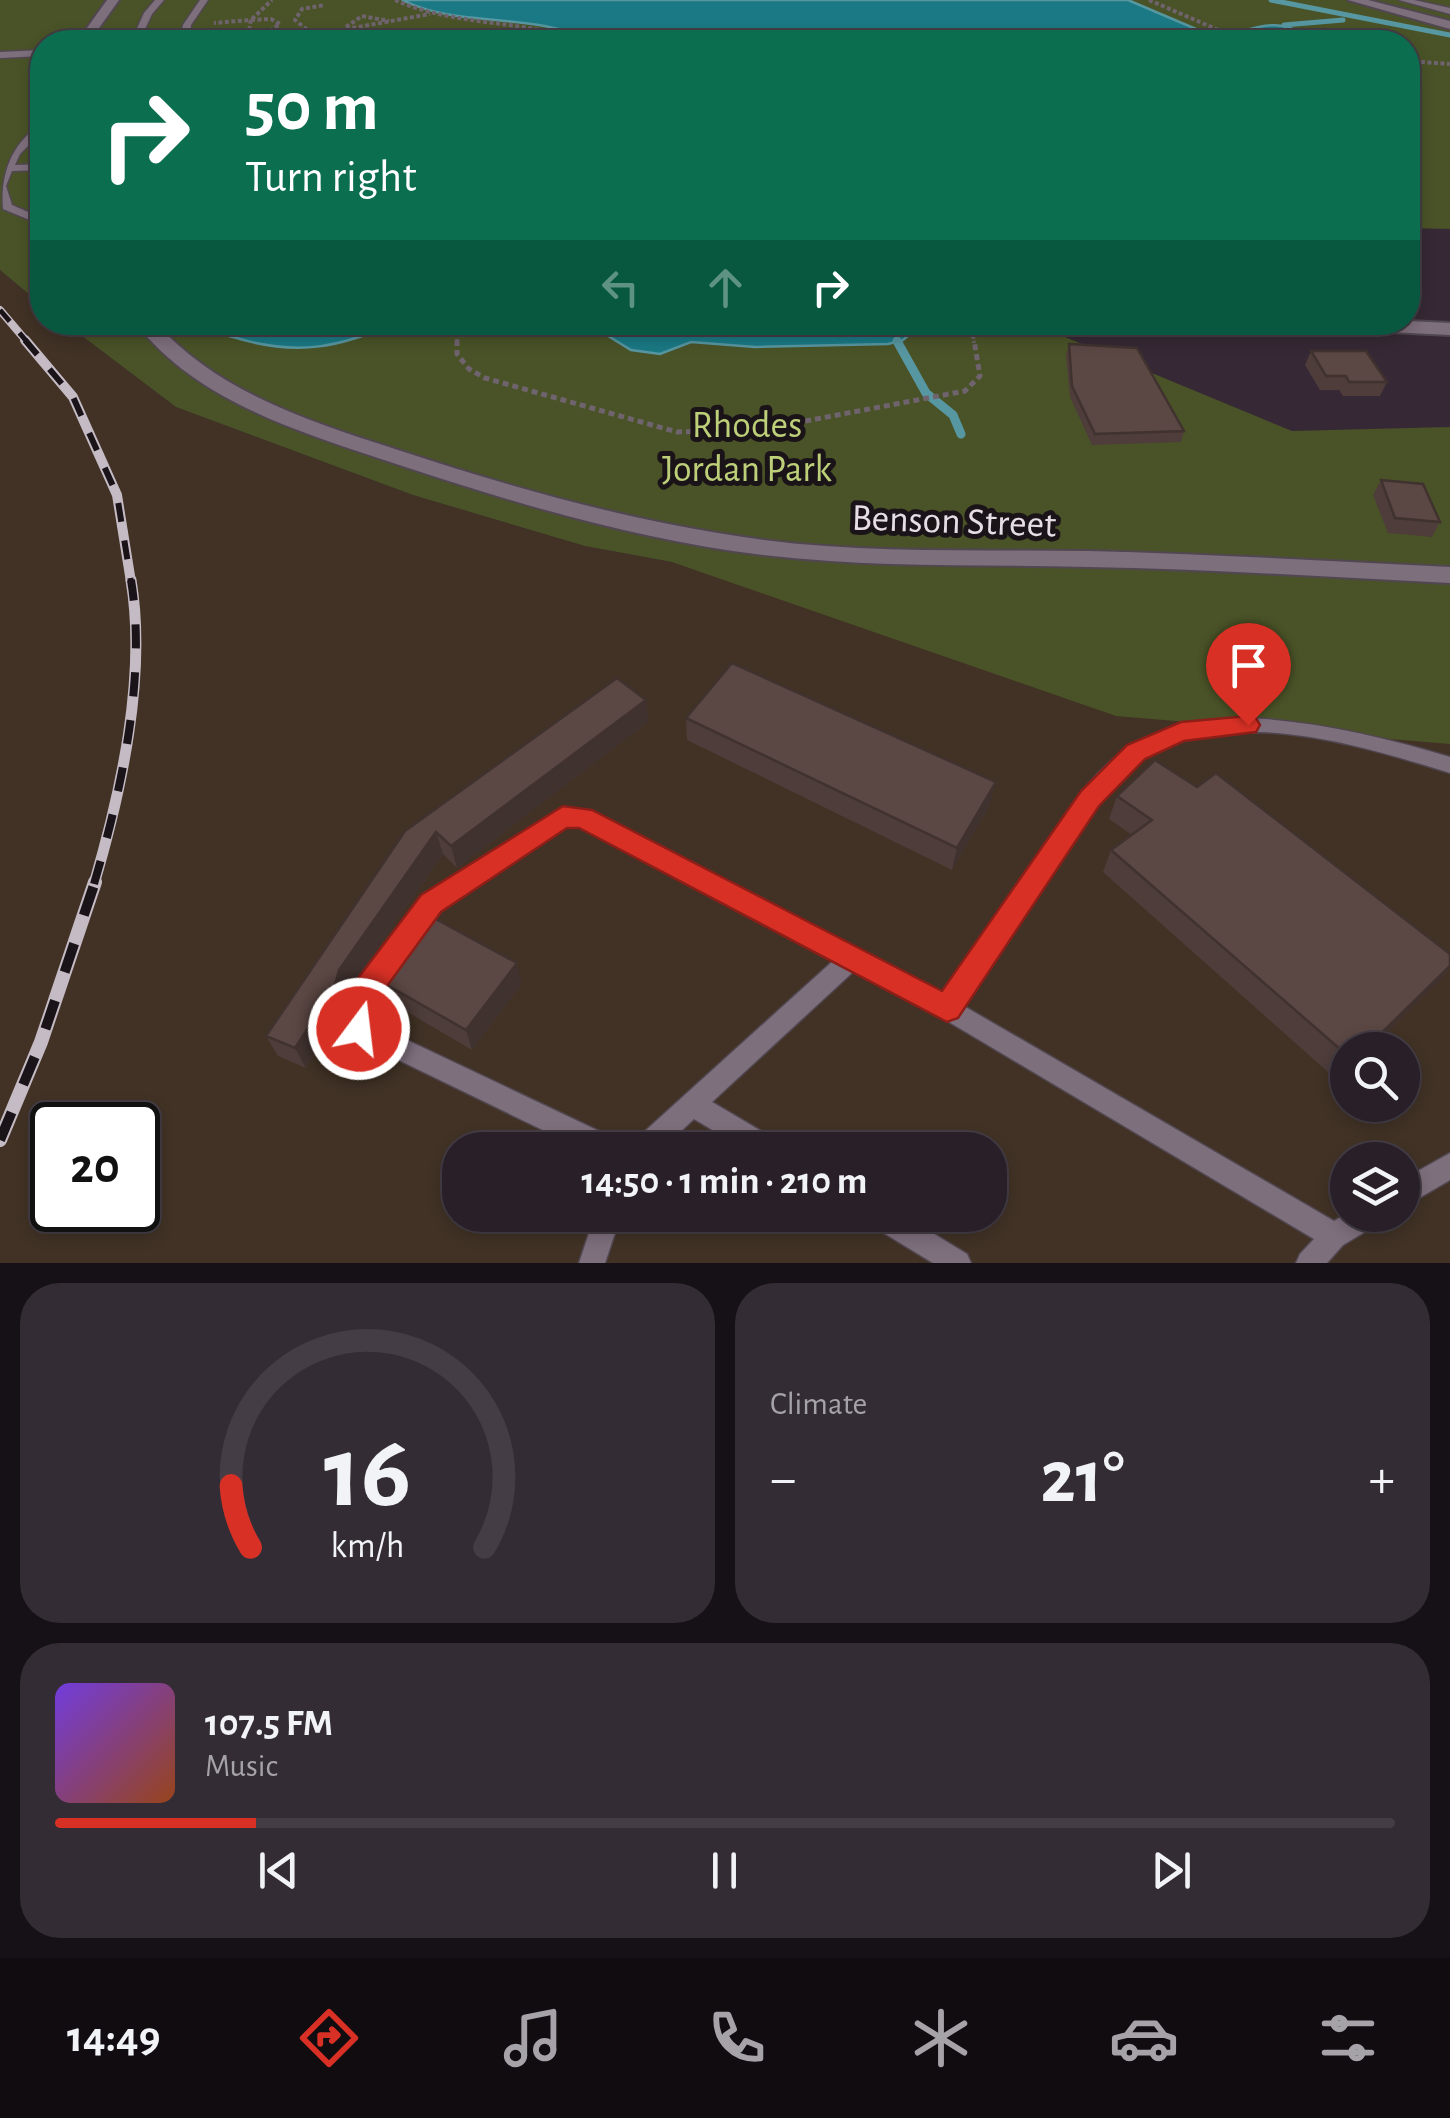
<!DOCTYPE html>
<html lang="en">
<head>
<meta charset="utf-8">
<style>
	:root { --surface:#281f28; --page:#342c34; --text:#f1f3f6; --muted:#a5a2a8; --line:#443d45; --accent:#d93025 }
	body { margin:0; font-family:"Alegreya Sans",sans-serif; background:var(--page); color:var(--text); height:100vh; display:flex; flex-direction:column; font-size:38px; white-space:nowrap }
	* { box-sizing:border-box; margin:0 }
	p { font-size:32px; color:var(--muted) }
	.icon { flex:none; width:55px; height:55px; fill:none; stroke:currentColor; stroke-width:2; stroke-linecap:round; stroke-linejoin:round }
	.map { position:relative; height:1263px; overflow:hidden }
	.sheet { display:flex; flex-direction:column; gap:20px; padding:20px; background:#161116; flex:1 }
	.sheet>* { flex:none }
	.banner { position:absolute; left:30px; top:30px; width:1390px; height:305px; border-radius:40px; box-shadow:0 5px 15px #0003,0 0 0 2px var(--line); background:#0b6e4f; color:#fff; overflow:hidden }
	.fabs { position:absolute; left:1330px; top:1032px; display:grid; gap:20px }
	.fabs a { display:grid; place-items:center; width:90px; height:90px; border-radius:50%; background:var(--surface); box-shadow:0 5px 15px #0003,0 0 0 2px var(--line); font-size:50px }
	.speed { position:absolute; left:30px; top:1102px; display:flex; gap:20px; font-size:50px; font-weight:700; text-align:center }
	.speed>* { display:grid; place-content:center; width:130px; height:130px; border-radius:50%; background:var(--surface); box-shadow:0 5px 15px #0003,0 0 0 2px var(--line); line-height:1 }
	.speed .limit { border:5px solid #111; border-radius:15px; background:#fff; color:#111 }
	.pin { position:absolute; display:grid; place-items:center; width:85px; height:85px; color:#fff; margin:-102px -42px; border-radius:50% 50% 50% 0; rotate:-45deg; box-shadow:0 0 10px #0007 }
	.pin .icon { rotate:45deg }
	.me { position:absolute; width:110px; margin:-55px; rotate:15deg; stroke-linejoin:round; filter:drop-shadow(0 0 8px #0008) }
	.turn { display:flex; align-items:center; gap:35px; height:210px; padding:0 50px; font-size:45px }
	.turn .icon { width:130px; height:130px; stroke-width:2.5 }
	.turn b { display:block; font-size:70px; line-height:85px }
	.lanes { display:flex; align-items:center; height:95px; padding:0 50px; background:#0003; justify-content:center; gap:50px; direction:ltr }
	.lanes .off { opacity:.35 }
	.big { font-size:75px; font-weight:600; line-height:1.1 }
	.sheet .tile { flex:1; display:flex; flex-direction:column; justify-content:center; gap:15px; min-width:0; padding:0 35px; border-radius:40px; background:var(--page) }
	.sheet .dial { align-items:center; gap:0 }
	.dial svg { height:260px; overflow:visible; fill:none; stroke:var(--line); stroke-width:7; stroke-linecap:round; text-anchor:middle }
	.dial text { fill:var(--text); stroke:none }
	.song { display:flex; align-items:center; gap:30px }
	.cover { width:120px; height:120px; border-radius:15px; background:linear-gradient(135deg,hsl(260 70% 55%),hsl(20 70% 35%)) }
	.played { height:10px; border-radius:5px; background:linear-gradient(90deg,var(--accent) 15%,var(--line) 15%) }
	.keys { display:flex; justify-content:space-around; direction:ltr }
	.heat { display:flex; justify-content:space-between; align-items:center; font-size:55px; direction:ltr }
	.sheet .tiles { flex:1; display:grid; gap:20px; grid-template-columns:1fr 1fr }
	.tile:last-child { grid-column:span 2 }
	.trip { position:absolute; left:442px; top:1132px; width:565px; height:100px; border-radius:40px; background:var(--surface); box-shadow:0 5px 15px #0003,0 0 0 2px var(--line); font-weight:600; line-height:100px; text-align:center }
	.menu { display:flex; height:160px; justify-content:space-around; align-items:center; background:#100c10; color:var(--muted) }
	.menu .icon { width:70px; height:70px }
	.menu .active { color:var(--accent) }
	.menu b { font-size:45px; color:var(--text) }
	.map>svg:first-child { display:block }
	.industrial { fill:#413225; fill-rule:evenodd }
	.green { fill:#4a5327 }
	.water { fill:#1a7984; stroke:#5797a1; stroke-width:2.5 }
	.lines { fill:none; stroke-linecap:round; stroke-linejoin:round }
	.stream-far1 { stroke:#5797a1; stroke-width:5 }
	.stream { stroke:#5797a1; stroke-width:9 }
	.service-casing { stroke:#514750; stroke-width:3 }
	.minor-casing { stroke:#514750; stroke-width:4 }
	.path-far1 { stroke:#6f636e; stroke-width:4; stroke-dasharray:4 2.5; stroke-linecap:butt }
	.path { stroke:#6f636e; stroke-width:5; stroke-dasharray:6 4; stroke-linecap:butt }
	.service { fill:#7e6f7d; fill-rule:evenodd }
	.minor { fill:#7e6f7d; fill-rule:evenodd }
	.rail-far3-casing { stroke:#c5bbc4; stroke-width:8 }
	.rail-far2-casing { stroke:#c5bbc4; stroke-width:10 }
	.rail-far1-casing { stroke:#c5bbc4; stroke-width:11 }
	.rail-casing { stroke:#c5bbc4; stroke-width:14 }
	.rail-far3 { stroke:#1a1419; stroke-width:5; stroke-dasharray:15; stroke-linecap:butt }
	.rail-far2 { stroke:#1a1419; stroke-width:6; stroke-dasharray:19; stroke-linecap:butt }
	.rail-far1 { stroke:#1a1419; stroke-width:8; stroke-dasharray:24; stroke-linecap:butt }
	.rail { stroke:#1a1419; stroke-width:10; stroke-dasharray:30; stroke-linecap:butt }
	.wall { fill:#4e3d3a }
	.shaded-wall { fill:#40322f }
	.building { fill:#5b4743; stroke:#40322f; stroke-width:2.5 }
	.route { fill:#d93025; stroke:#8d1f18; stroke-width:2.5 }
	.labels { text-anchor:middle; stroke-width:10; stroke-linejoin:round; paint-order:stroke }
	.park-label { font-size:38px; fill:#bdcf78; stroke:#1a1419 }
	.street-label { font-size:38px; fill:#e6dde5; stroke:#1a1419 }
</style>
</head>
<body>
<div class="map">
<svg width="1450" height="1263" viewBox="0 0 1450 1263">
	<rect width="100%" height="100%" fill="#362935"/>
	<path class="industrial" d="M 0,270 L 42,305 L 42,322 L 65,323 L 176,407 L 413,495 L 585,546 L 672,562 L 1450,657 L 1450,1263 L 0,1263 ZM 1348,1050 L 1402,1050 L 1402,1105 L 1348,1105 ZM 52,1125 L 138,1125 L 138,1210 L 52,1210 ZM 460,1150 L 990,1150 L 990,1215 L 460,1215 ZM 1348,1160 L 1402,1160 L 1402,1215 L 1348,1215 Z"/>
	<path class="green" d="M 0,0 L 1450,0 L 1450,229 L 1408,228 L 1408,42 L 42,42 L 42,305 L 0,270 Z
		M 65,323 L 1031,323 L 1292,431 L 1450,427 L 1450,744 L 1116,716 L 672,562 L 585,546 L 413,495 L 176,407 Z"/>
	<path class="water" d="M 402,0 L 1128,0 L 1210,35 C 1236,38 1265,18 1290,28 L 1232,42 L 593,42 C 535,11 460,29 402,0 Z
		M 205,323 L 396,323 C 340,347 299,356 240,339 C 226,335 215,334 205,323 Z
		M 567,323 L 923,323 L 903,340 L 888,344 L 755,347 L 691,342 L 660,354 L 631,350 L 592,326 Z"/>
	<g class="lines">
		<path class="stream-far1" d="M 1271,0 L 1450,35
			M 1284,25 L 1343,20"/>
		<path class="stream" d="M 897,341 L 926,393 L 953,415 L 961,434"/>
		<g class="service-casing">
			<path id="service" d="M 155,0 L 164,0 L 152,14 L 139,42 L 131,42 L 144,13 Z
				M 200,0 L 208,0 L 191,25 L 189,42 L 180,42 L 183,25 Z
				M 1399,0 L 1414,0 L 1450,8 L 1450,14 Z
				M 42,50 L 42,56 L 0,58 L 0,52 Z
				M 42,124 L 42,132 L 20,154 L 15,165 L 42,164 L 42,170 L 12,171 L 6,186 L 12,205 L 42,218 L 42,225 L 3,209 C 0,174 12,142 42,124 Z
				M 1251,718 C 1319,722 1384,737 1450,757 L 1450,773 C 1360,745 1230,704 1143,759 C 1123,771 1108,790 1094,808 L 962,1005 L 1334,1221 L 1348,1213 L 1382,1215 L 1378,1224 L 1343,1245 L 1327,1263 L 1296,1263 L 1300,1254 L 1314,1239 L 939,1016 L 854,971 L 712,1102 L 778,1141 L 781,1150 L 746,1150 L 694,1119 L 661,1150 L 631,1150 L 634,1141 L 834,960 L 580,826 L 566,825 L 439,910 L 419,937 L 411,940 L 403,937 L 400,930 L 423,896 L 556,811 L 583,810 L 943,994 C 975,948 1008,902 1039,856 C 1066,817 1090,769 1133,746 C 1170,725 1209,720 1251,718 Z
				M 387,953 L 395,956 L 398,963 L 370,1003 L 371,1023 L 620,1141 L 623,1150 L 584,1150 L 351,1037 C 336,1004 361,980 379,956 Z
				M 1450,1153 L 1450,1180 L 1402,1208 L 1402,1180 Z
				M 595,1215 L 621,1215 L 605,1263 L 579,1263 Z
				M 865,1215 L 903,1215 L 967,1254 L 971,1263 L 933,1263 L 869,1224 Z"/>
		</g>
		<g class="minor-casing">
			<path id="minor" d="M 107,0 L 119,0 L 89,42 L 77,42 Z
				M 1348,0 L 1368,0 L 1450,21 L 1450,29 Z
				M 1408,321 L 1450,323 L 1450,335 L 1310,328 L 1301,322 Z
				M 135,322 L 155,322 C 218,393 311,422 398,450 C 516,489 634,522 757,539 C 866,554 978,549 1088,551 C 1209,554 1329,561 1450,567 L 1450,583 C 1329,577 1208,569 1088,567 C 979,564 871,568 763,555 C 630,539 501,499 375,457 C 289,428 193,398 135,322 Z"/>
		</g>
		<path class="path-far1" d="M 395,0 C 456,27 523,19 585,42
			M 1149,0 L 1246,42
			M 252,19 L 272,0
			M 251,20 L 271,19 L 280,24 L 271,30 L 252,32
			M 346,27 L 362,16 L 389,21
			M 211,34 L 249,31 L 251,20 L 214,23
			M 314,35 L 430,14
			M 306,42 L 314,35 L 295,20 L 302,9 L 325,5
			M 1408,61 L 1450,64
			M 971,322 L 974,343
			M 457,343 L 458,322"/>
		<path class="path" d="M 457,340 L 457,354 L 469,369 L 485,378 L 677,432 L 763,429 L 965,391 L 980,376 L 974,340"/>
		<use href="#service" class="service"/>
		<use href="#minor" class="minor"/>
		<g class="rail-far3-casing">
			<path id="rail-far3" d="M 0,310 L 28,343"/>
		</g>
		<g class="rail-far2-casing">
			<path id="rail-far2" d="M 25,340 L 73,397 L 117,495 L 131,582"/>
		</g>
		<g class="rail-far1-casing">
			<path id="rail-far1" d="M 94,884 C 121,792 147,676 131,580"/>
		</g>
		<g class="rail-casing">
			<path id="rail" d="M 0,1140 L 41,1042 L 95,882"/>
		</g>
		<use href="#rail-far3" class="rail-far3"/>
		<use href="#rail-far2" class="rail-far2"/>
		<use href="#rail-far1" class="rail-far1"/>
		<use href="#rail" class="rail"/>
	</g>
	<path class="wall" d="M 1069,344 L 1184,431 L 1181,442 L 1092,445 L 1070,397 L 1066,355 Z
		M 1311,351 L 1387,382 L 1380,396 L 1343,396 L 1339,390 L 1320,390 L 1305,365 Z
		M 1381,480 L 1440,522 L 1432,537 L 1388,533 L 1373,495 Z
		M 646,700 L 648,722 L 457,868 L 443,854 L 348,991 L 343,1010 L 306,1068 L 278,1056 L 266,1036 L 405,831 Z
		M 686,718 L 990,805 L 952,870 L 687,740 Z
		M 1117,796 L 1450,954 L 1450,968 L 1440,980 L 1369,1050 L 1348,1050 L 1348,1071 L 1337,1080 L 1103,872 L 1111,850 L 1132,835 L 1109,819 Z
		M 371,976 L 522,984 L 472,1050 L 380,996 Z"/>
	<path class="shaded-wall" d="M 646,700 L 648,722 L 457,868 L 451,846 Z
		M 996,782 L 990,805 L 952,870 L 957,848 Z
		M 436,832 L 443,854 L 348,991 L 343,1010 L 306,1068 L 295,1048 L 339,970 Z
		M 517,963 L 522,984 L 472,1050 L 466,1030 Z
		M 1450,966 L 1440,980 L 1369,1050 L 1364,1050 Z"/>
	<path class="building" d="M 1069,344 L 1137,348 L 1184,431 L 1095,434 L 1072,386 Z
		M 1311,351 L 1366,351 L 1387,382 L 1349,382 L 1346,376 L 1326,376 Z
		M 1381,480 L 1423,484 L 1440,522 L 1395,518 Z
		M 732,663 L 996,782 L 957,848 L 686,718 Z
		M 617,678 L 646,700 L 451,846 L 436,832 L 339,970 L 334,989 L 295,1048 L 266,1036 L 405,831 Z
		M 1155,760 L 1197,787 L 1216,773 L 1450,954 L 1450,966 L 1364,1050 L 1348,1050 L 1348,1056 L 1111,850 L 1152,820 L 1117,796 Z
		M 421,911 L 517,963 L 466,1030 L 371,976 Z"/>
	<path class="route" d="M 1248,716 L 1256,718 L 1260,725 L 1256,732 L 1184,741 L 1145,759 L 1099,806 L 958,1018 L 947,1022 L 579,828 L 567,828 L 441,912 L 374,1004 L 374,1029 L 370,1039 L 359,1043 L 348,1039 C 342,1024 342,1005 349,990 L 421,895 L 563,806 L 592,810 L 942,991 L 1081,791 L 1127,745 L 1181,722 Z"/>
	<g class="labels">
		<g class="park-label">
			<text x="747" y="437">Rhodes<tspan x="747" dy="44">Jordan Park</tspan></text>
		</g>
		<g class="street-label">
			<text transform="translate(954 520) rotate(2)" y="13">Benson Street</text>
		</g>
	</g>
</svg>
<div class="fabs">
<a><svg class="icon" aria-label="search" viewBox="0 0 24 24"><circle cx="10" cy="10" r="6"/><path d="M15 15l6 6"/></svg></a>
<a><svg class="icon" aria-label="layers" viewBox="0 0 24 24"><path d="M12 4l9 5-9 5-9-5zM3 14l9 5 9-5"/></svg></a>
</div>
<div class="speed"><div class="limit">20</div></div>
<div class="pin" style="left:1248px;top:725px;background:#d93025"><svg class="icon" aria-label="arrive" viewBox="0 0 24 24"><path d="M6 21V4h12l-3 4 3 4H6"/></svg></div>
<svg class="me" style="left:359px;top:1029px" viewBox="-20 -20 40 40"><circle r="17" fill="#d93025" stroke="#fff" stroke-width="3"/><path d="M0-11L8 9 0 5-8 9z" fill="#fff"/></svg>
<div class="trip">14:50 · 1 min · 210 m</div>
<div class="banner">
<div class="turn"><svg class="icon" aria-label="right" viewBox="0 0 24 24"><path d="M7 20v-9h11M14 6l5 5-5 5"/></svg><div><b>50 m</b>Turn right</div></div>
<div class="lanes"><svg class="icon off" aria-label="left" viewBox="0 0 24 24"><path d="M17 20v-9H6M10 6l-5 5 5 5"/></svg><svg class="icon off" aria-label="ahead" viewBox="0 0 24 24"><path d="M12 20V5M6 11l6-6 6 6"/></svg><svg class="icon" aria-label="right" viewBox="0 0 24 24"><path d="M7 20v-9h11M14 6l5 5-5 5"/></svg></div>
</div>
</div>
<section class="sheet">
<div class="tiles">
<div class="tile dial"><svg viewBox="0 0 100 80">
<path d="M14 69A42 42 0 1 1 86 69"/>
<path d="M14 69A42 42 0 0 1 8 50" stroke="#d93025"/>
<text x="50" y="56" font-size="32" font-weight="700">16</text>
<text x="50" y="72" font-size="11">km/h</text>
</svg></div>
<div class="tile"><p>Climate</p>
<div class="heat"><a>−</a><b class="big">21°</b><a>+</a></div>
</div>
<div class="tile">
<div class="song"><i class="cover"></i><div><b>107.5 FM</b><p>Music</p></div></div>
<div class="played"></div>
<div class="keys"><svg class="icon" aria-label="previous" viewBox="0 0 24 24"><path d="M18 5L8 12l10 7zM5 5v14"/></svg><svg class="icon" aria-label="pause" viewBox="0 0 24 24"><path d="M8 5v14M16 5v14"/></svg><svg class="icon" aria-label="next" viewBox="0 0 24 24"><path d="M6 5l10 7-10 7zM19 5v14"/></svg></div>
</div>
</div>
</section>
<nav class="menu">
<b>14:49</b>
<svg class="icon active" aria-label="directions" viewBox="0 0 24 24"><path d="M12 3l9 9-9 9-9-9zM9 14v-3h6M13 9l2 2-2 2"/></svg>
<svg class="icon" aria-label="music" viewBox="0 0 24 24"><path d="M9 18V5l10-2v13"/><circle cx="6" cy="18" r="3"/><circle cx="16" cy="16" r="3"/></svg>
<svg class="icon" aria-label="phone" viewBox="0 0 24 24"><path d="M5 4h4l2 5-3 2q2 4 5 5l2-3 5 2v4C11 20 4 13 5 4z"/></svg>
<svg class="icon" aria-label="climate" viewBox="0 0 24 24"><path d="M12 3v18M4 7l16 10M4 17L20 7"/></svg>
<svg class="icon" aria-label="car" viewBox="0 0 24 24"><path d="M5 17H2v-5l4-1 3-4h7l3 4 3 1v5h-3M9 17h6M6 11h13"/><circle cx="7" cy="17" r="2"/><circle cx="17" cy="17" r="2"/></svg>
<svg class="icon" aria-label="filters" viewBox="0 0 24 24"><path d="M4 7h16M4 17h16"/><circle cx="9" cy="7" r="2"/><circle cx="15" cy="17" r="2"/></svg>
</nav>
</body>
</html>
